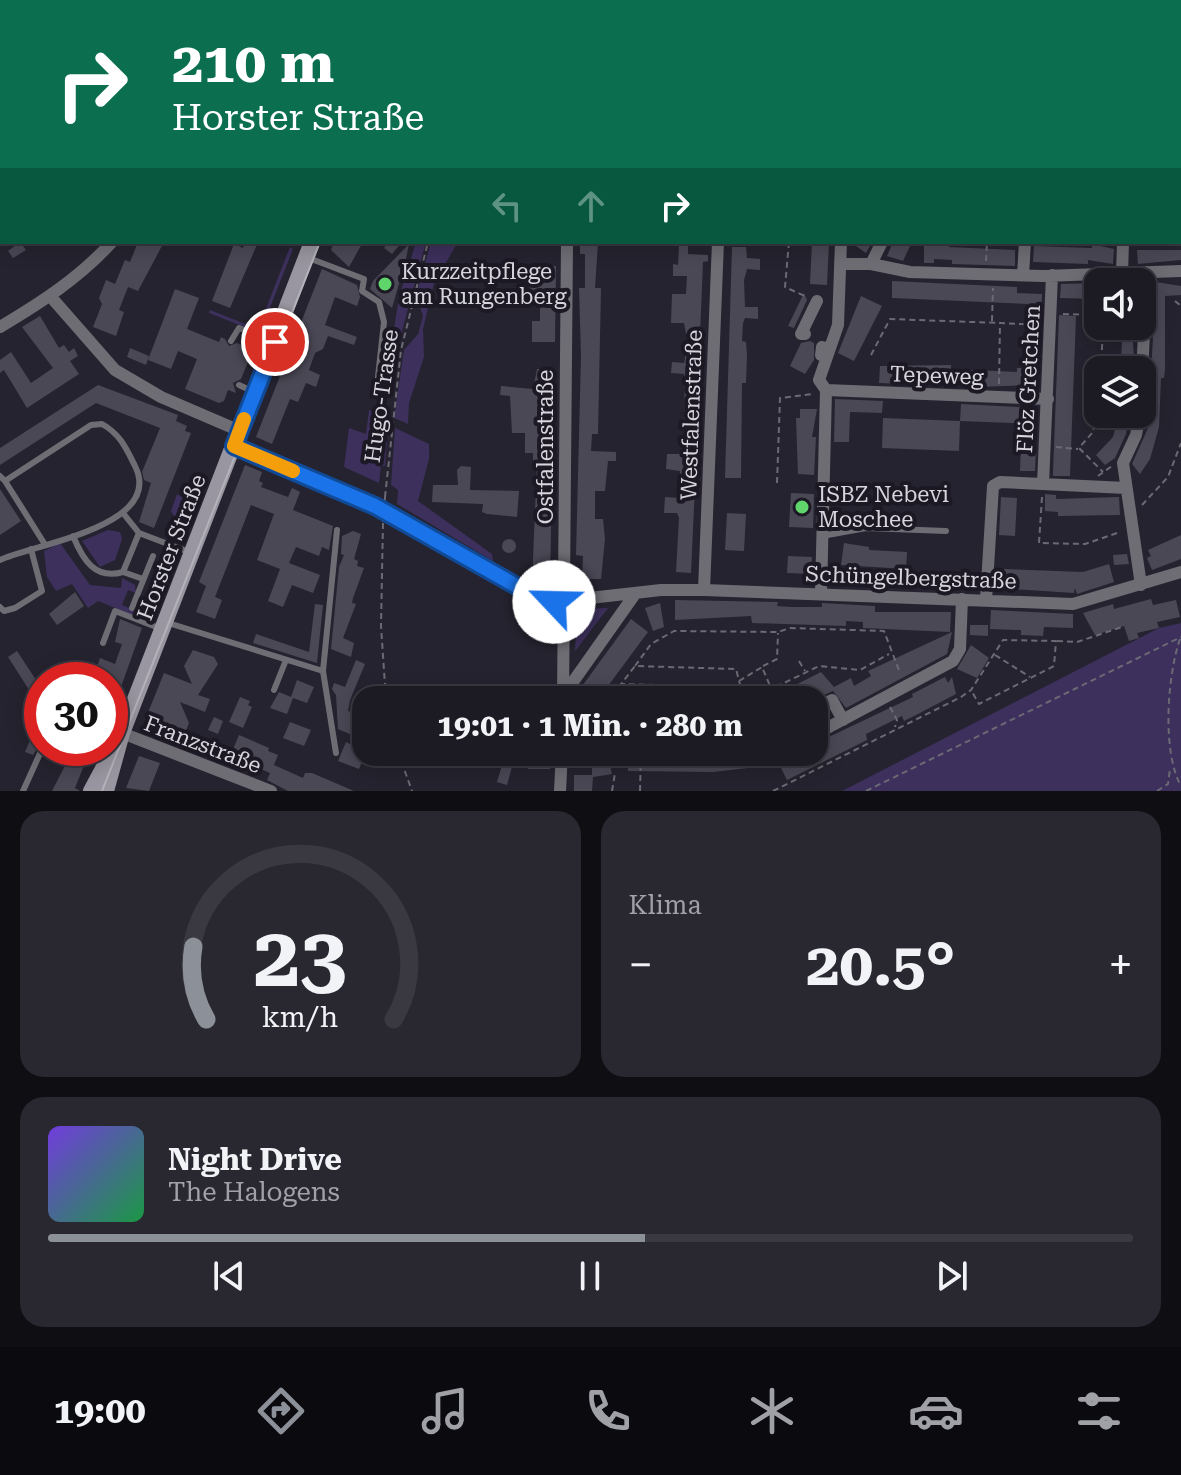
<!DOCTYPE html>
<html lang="de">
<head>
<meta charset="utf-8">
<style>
	:root { --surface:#1c1a23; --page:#292730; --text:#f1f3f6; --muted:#a0a1a6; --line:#3a3841; --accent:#8c9099 }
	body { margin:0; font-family:"Roboto Serif",serif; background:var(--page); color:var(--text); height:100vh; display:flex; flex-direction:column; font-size:30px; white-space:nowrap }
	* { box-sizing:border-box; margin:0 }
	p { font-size:26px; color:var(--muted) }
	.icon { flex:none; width:44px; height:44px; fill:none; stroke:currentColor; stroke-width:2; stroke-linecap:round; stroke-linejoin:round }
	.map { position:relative; height:791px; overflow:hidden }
	.sheet { display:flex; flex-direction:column; gap:20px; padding:20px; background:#0f0e13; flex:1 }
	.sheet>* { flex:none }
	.top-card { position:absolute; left:0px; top:0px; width:1182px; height:244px; box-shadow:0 4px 20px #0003,0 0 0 2px var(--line); background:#0b6e4f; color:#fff; overflow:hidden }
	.controls { position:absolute; left:1084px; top:268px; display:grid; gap:16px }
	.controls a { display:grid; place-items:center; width:72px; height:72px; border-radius:16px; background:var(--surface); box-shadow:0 4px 20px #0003,0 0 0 2px var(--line); font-size:40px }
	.speed { position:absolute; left:24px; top:662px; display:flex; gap:16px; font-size:40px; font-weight:700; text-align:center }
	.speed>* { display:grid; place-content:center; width:104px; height:104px; border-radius:50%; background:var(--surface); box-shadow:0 4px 20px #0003,0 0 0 2px var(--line); line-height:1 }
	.speed .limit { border:12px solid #d22; background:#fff; color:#111 }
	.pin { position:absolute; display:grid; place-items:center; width:68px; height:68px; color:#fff; margin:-34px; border:4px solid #fff; border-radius:50%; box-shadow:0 2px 8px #0007 }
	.me { position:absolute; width:88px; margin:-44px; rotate:294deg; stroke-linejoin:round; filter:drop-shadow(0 0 6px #0008) }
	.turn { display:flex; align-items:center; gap:28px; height:168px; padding:0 40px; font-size:36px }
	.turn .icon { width:104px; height:104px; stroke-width:2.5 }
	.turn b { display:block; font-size:56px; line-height:68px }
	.lanes { display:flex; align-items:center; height:76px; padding:0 40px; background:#0003; justify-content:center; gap:40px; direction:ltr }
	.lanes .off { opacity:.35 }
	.big { font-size:60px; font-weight:700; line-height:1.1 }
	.sheet .card { flex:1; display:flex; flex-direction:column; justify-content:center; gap:12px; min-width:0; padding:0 28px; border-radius:24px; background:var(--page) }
	.sheet .dial { align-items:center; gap:0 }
	.dial svg { height:208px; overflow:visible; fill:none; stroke:var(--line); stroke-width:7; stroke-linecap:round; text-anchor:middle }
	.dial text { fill:var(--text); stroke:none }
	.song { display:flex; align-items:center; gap:24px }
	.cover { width:96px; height:96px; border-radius:12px; background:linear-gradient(135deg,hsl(260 70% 55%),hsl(140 70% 35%)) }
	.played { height:8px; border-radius:4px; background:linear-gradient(90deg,var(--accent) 55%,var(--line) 55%) }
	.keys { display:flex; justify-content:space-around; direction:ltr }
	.heat { display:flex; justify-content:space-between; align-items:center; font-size:44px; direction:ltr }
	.sheet .tiles { flex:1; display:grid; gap:20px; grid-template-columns:1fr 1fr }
	.card:last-child { grid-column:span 2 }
	.trip { position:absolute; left:352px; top:686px; width:476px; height:80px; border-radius:24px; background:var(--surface); box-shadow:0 4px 20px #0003,0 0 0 2px var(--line); font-weight:700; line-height:80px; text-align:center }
	.menu { display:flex; height:128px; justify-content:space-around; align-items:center; background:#0b0a0e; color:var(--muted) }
	.menu .icon { width:56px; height:56px }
	.menu .current { color:var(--accent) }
	.menu b { font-size:36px; color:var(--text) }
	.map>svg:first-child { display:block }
	.green { fill:#3d305d }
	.building { fill:#4b4856 }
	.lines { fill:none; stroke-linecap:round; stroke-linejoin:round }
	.path { stroke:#6b6a74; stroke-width:2; stroke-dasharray:6 4; stroke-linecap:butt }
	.lane { stroke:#6e6d74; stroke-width:6 }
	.street { stroke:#6e6d74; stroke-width:12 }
	.secondary { stroke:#9996a1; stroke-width:16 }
	.tram { stroke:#b3b2bb; stroke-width:2 }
	.path-bridge { stroke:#6b6a74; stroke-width:2; stroke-dasharray:6 4; stroke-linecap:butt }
	.route-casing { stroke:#114b97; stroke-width:20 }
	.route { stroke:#1a73e8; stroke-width:14 }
	.slow { stroke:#f59e0b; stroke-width:14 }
	.poi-dot { fill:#5fd56b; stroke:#1c1925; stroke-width:3 }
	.labels { text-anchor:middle; stroke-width:8; stroke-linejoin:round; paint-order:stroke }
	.poi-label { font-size:22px; fill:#d6d5dd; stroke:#1c1925; text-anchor:start }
	.street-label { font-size:22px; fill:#d6d5dd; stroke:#1c1925 }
</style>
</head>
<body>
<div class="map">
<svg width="1181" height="791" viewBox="0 0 1181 791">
	<rect width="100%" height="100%" fill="#25232f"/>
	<path class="green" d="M 865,0 L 1181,0 L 1181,36 L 1180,2 Z
		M 416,242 L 426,242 L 399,342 L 391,348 L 399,297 Z
		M 431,242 L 458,242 L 434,283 L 423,329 L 424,357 L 409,403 L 408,424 L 394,418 L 404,350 L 418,334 L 423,316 L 416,296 Z
		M 290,247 L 293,249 L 260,333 L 209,313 L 210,310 L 258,329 Z
		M 369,410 L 389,415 L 385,466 L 381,466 L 379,483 L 344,467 L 349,428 L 366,434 Z
		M 395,428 L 429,444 L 429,459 L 418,501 L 492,554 L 493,561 L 397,504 L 398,490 L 391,485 Z
		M 177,494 L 192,504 L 187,516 L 175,518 L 171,511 Z
		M 108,530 L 120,532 L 122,539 L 115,560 L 100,567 L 82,541 Z
		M 60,543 L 90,585 L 121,588 L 122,578 L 135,585 L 136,593 L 128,590 L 122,605 L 145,615 L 171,554 L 147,621 L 98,601 L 88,608 L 72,584 L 56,591 L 47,577 L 44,551 Z
		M 608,608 L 576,650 L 575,650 L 577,614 L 583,609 Z
		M 1181,623 L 1181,791 L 842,791 L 1159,628 Z"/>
	<path class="building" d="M 20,242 L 26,250 L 13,258 L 8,251 Z
		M 138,242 L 164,242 L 138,291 L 128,287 L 119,310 L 124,312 L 116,336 L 93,327 L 102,304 L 99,298 L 106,280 L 115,284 L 125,260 L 130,262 Z
		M 245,242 L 258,242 L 230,308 L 212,301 L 234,244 L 243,248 Z
		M 334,242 L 363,242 L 349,267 L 331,250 Z
		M 389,242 L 402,242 L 392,254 L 384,248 Z
		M 580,242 L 598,242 L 595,288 L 601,288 L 598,434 L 592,434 L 591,451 L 616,452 L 616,461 L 608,461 L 605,491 L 595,491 L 595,519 L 603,519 L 605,539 L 601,579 L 582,579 L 583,556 L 576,555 L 581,356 L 579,288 L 585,288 L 585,254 L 580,254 Z
		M 812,242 L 829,242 L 827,285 L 810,284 Z
		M 850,242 L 872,242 L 866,253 Z
		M 893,242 L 912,242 L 903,261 L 887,256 Z
		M 937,242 L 949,243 L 949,247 L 1015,250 L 1015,266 L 952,264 L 952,260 L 934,259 L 934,263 L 924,263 L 924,246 L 937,246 Z
		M 409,244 L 406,259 L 392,308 L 370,289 L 373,281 Z
		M 1092,244 L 1114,249 L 1113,264 L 1088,260 L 1088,264 L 1033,262 L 1034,246 L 1092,248 Z
		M 679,245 L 688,246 L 688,254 L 708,255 L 708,261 L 703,262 L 700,335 L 686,334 L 684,323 L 671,323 L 672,294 L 686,294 L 687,276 L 673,276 L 673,264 L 678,265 Z
		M 732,247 L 746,247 L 747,258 L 760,259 L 760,270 L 747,269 L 744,280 L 745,307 L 758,307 L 758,319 L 745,318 L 743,323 L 742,341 L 746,342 L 747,355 L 746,383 L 742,383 L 741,478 L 725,478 Z
		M 1137,250 L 1181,250 L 1181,260 L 1138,264 Z
		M 530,266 L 556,266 L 555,342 L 532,342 L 532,321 L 540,321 L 540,301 L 530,301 Z
		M 322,269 L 357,285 L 360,297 L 357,306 L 335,297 L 325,325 L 357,337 L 354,345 L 328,336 L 323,349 L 315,353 L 309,370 L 320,375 L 316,387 L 306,383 L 298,402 L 290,399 L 272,444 L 256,437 Z
		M 892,281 L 1017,287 L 1017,293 L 1042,294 L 1038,389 L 1031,389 L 1031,385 L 976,387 L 908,380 L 908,384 L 879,383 L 880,366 L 951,365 L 951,369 L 1017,372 L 1017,368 L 1025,368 L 1028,304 L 892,298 Z
		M 1156,282 L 1181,286 L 1181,295 L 1165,296 L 1165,369 L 1164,378 L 1161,378 L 1159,427 L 1150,459 L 1140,474 L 1132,464 L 1148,428 Z
		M 1098,283 L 1098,299 L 1060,298 L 1061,284 Z
		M 175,289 L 199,298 L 187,329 L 219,342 L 221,337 L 225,339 L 229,346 L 237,343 L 253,350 L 241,379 L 233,383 L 236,393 L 228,390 L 224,401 L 219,403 L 185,389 L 197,359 L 178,351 L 171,369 L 148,360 Z
		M 804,293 L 807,300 L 794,328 L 788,326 Z
		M 861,296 L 882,306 L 854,361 L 838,353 Z
		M 1059,315 L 1076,316 L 1070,476 L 1053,476 L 1053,472 Z
		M 40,316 L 59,348 L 64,345 L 69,352 L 74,348 L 78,356 L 70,361 L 79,374 L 27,408 L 4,370 L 0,373 L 0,360 L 11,352 L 31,383 L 53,368 L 22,327 Z
		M 1123,326 L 1132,326 L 1134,359 L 1121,359 Z
		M 810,341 L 814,343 L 814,360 L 805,374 L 790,366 L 801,343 Z
		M 130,348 L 149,356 L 146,365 L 127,357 Z
		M 686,352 L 701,353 L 691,573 L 676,572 L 679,518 L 677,513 L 664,513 L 665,497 L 679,498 L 680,483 L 680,471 L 666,469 L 667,454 L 679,454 L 683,444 L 685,379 L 684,374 L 671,373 L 672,362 L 684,363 Z
		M 537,369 L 554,369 L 550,584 L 532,584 L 537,462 L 533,462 L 533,453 L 525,453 L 525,433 L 512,433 L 510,396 L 500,395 L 501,386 L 533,389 Z
		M 98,385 L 178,415 L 176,421 L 187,426 L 185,431 L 191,433 L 154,528 L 139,522 L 151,483 L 144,480 L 142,472 L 160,428 L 96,403 L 0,465 L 0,448 Z
		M 835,399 L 883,401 L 882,413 L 850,412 L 849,442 L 834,442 Z
		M 961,404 L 1037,408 L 1037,424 L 960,421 Z
		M 800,409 L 817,409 L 812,437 L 816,437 L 814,475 L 798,474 L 796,418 L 800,418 Z
		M 1119,414 L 1129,414 L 1126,434 L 1115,458 L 1105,465 L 1096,455 L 1113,437 Z
		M 883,418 L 960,421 L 959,451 L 882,448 Z
		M 1021,445 L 1036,445 L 1035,471 L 1020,471 Z
		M 245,465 L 262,472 L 259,481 L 263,483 L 261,487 L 288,497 L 292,488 L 300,492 L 293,510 L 333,526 L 329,550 L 322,547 L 319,556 L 296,547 L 289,563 L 320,575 L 313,593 L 292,585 L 283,607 L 268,601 L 280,569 L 257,560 L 274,514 L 251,505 L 215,597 L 222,600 L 215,619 L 196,612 L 206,586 L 199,582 Z
		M 461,466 L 471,467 L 470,490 L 519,491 L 517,517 L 487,514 L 482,512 L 483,504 L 432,502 L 433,485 L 458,485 L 457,470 Z
		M 0,489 L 21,521 L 0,535 Z
		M 791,493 L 814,494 L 813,528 L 789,527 Z
		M 1045,494 L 1056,495 L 1056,499 L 1119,497 L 1120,515 L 1058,516 L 1058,512 L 1045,511 Z
		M 1001,497 L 1017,498 L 1015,536 L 999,535 Z
		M 727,513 L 746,514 L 744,551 L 725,550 Z
		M 353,531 L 361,534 L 354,559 L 358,561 L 357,566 L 364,568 L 353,598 L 352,603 L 356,604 L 343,638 L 354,643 L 351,657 L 331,649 L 339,567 L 344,555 L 341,554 L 342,536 Z
		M 1181,535 L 1181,559 L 1152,570 L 1147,558 L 1151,556 L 1148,550 Z
		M502 546a7 7 0 1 1 14 0a7 7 0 1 1-14 0Z
		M 844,543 L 869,547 L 869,550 L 907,552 L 906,569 L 841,565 Z
		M 1127,554 L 1129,564 L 1114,565 L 1113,555 Z
		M 788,556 L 812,557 L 811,574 L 787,573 Z
		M 1109,564 L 1114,582 L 1077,594 L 1075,588 L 1074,593 L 998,588 L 999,575 L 1004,576 L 1004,569 L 1083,572 Z
		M 75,592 L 84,606 L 57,625 L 49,614 Z
		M 1151,599 L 1153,605 L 1176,600 L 1180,617 L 1157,622 L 1159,628 L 1137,633 L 1139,638 L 1129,641 L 1124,626 L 1095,635 L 1083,613 L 1113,604 L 1114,609 Z
		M 675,600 L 778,602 L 777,606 L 792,607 L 822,607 L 822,603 L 875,606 L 875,612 L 951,612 L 950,632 L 863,628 L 863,622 L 846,621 L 846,626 L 752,623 L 751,616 L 675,620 Z
		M 660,603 L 664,627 L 653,631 L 645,608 Z
		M 315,604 L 323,605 L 317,663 L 253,643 L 256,634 L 309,652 Z
		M 991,610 L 1073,614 L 1073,628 L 1044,627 L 1043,636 L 1021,635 L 1021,630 L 990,629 Z
		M 120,619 L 142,628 L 121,687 L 105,680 L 106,670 L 97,667 L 100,658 L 115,664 L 122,644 L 115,642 Z
		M 631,619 L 648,632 L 605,690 L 598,700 L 572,700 Z
		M 970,625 L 988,625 L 988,636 L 970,635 Z
		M 952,632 L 947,654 L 846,708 L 833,691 L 812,700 L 766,700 L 821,672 L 834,687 L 851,678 L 854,686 L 871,676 L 868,671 Z
		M 971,645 L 989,658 L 977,678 L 957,669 Z
		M 193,650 L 214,657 L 218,664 L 198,695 L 210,699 L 205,712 L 180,702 L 189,723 L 181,743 L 170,739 L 169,742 L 150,732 L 145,720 L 164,673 L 192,684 L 184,666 Z
		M 17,651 L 42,689 L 42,710 L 8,657 Z
		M 356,660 L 365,664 L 350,700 L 348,711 L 354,713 L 350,723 L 356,725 L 352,735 L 338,729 L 336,695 L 332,689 L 334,683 L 345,687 Z
		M 66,667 L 74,680 L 62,680 L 57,672 Z
		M 945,677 L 948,683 L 952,677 L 956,694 L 918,714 L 904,721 L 902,716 L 866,734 L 867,740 L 787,780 L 779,764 L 764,764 L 758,752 L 782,752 L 785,757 L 794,752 L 814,752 L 814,744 L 913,697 L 912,694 Z
		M 297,680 L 314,687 L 307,703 L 293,698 L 287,714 L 270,708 L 279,692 L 291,697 Z
		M 240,697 L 250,701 L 248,705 L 252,707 L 243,728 L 229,722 Z
		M 42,712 L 42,741 L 33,755 L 25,752 Z
		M 214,717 L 223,721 L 218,734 L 208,730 Z
		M 290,722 L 311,730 L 304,746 L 283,738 Z
		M 239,735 L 269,748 L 268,751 L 278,755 L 274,765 L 303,778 L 305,773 L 312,773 L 354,791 L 288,791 L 267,780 L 270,773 L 251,765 L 248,773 L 209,757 L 213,747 L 231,754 Z
		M 346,742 L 366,752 L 359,769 L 338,761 Z
		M 48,748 L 91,748 L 75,788 L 80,791 L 52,791 L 69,758 Z
		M 506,752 L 550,752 L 550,769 L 528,769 L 528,764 L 513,763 L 507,785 L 497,782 Z
		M 592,752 L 607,752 L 612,774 L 593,777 L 592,791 L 574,791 L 574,775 L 592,775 Z
		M 645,752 L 748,752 L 749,765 L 748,768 L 713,772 L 628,771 L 628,756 L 644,756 Z
		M 139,756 L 160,763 L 149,791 L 126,788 Z"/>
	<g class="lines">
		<path class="path" d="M 356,0 L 356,2
			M 489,0 L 494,2
			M 902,0 L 913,0
			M 993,0 L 1029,0
			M 511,2 L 511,0
			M 1180,230 L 1181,230
			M 789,242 L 785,287 L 807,297
			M 986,261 L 987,242
			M 1175,301 L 1181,306
			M 1063,314 L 1098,315
			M 992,321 L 993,288
			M 871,355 L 890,319 L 1000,323
			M 1101,363 L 1119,366
			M 1101,370 L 1103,326
			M 999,384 L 1000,323 L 1037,325
			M 1098,404 L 1093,432 L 1079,448 L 1103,472
			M 1056,447 L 1078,449
			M 1098,476 L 1112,466
			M 777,483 L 780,398 L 813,394
			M 385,497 L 401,350 L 428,242
			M 1042,497 L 1039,543 L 1085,544 L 1120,532
			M 1142,505 L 1168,477 L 1181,443
			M 383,523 L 381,626 L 386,700
			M 1180,639 C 1167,677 1162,752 1181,786
			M 1057,641 L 1077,642 L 1122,627
			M 995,655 L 1030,677
			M 799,661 L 805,671
			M 635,666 L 651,644 L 674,631 L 778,632 L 790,628 L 884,631 L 900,673
			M 763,666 L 777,659 L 778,633
			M 739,681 L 762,667 L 771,688
			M 655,685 L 621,684 L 635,666 L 736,669 L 744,700
			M 749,700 L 819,666 L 860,670 L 889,654
			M 890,707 L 897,720 L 895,727
			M 398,752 L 412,791
			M 612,791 L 615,773
			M 640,791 L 641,752
			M 773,791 L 961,697 L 971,690 L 1003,640 L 1056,641 L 1054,666 L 979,704 L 971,690
			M 866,791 L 1181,637
			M 1157,791 L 1168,784 L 1170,769"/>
		<path class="lane" d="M 869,0 L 870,2
			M 151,2 L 152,0
			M 624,2 L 625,0
			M 851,2 L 851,0
			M 306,257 L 364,279 L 362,291 L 379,302 L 384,322 L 376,395
			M 231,341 L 239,328 L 272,341
			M 239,385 L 254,392
			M 0,476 L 5,481 L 91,425 L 102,424 C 120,434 126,448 135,466 C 165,526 35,544 0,560
			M 5,481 L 44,543
			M 123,513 L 139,533 L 189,552
			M 73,536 C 83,560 95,580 123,572 L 139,533
			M 822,536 L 866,528 L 946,531
			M 123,572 L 143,579
			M 0,607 L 4,611 L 15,608 L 42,591 L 31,549
			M 132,608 L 153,556
			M 165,622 L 323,671 L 336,753
			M 103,643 L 115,611 L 159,628
			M 323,671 L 337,530
			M 274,690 L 286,660
			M 23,791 L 42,749"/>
		<path class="street" d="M 106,0 L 114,2
			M 1180,46 L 1181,46
			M 0,129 L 2,130
			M 840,264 L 871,264 L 910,272 L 1044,276 L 1181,271
			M 871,264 L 882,242
			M 1023,275 L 1025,242
			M 1122,275 L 1123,242
			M 51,297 L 115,370 L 161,397 L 240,431
			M 0,327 C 42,302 79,278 112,242
			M 805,334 L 801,334 L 817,301
			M 822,347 L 821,355 L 828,347
			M 1142,374 L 1147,272
			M 826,390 L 1048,399
			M 1140,414 L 1136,435 L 1123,463 L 1141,585
			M 234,446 L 375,506 L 536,597 L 554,602 L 661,590 L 704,590 L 1073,604 L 1181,572
			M 1043,484 L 1052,275
			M 704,590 L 718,242
			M 821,593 L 826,390 L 819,380 L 838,325 L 841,242
			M 986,600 L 993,486 L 1000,482 L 1126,488
			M 563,696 L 635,594
			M 563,700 L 567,242
			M 814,709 L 832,700 L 843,720
			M 122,733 L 271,791
			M 814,735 L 953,661 L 960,649 L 962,599
			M 560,791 L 562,752"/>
		<path class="secondary" d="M 408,2 L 408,0
			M 91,791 L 106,763
			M 106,791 L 122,733 L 312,242"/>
		<path class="tram" d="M 405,2 L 406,0
			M 102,791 L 320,242"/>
		<path class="path-bridge" d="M 1001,2 L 1002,0
			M 383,522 L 385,497"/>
	</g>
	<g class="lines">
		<g class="route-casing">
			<path id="route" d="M 275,342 L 234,446 L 375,506 L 536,597 L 554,602"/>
		</g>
		<use href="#route" class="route"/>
		<path class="slow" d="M 244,419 L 234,446 L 293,471"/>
	</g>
	<g class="poi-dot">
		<circle cx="385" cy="284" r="8"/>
		<circle cx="802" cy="507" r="8"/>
	</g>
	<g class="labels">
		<g class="poi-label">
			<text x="401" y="279">Kurzzeitpflege<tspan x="401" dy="25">am Rungenberg</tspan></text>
			<text x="818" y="502">ISBZ Nebevi<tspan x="818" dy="25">Moschee</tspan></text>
		</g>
		<g class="street-label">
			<text transform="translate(937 375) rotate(2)" y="8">Tepeweg</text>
			<text transform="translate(1028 379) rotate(-87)" y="8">Flöz Gretchen</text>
			<text transform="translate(381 396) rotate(-82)" y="8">Hugo-Trasse</text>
			<text transform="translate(691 415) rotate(-88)" y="8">Westfalenstraße</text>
			<text transform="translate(545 447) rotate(-90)" y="8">Ostfalenstraße</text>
			<text transform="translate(171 547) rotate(-69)" y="8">Horster Straße</text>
			<text transform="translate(911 577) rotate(2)" y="8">Schüngelbergstraße</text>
			<text transform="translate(203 744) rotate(21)" y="8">Franzstraße</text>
		</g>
	</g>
</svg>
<div class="controls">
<a><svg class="icon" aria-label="sound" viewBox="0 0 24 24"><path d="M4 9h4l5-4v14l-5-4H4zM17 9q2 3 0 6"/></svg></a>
<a><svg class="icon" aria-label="layers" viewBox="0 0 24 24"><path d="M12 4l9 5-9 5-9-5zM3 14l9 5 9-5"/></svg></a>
</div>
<div class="speed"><div class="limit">30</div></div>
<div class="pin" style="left:275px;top:342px;background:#d93025"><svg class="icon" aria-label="arrive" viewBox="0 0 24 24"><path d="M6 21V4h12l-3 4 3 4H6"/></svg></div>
<svg class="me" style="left:554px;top:602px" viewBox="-20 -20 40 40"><circle r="19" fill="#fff"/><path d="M0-13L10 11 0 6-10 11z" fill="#1a73e8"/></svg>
<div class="trip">19:01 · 1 Min. · 280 m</div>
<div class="top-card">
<div class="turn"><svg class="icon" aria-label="right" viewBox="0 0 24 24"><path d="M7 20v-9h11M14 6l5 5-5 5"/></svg><div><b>210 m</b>Horster Straße</div></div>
<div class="lanes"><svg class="icon off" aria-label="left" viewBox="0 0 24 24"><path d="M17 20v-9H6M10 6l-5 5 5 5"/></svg><svg class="icon off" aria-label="ahead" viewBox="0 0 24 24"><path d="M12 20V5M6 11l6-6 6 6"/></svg><svg class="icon" aria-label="right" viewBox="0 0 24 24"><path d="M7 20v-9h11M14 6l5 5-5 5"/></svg></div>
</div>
</div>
<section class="sheet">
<div class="tiles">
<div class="card dial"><svg viewBox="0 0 100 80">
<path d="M14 69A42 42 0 1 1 86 69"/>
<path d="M14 69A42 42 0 0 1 9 41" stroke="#8c9099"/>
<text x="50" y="56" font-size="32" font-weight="700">23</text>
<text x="50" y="72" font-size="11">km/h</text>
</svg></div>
<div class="card"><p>Klima</p>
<div class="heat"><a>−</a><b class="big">20.5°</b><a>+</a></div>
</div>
<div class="card">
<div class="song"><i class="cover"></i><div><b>Night Drive</b><p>The Halogens</p></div></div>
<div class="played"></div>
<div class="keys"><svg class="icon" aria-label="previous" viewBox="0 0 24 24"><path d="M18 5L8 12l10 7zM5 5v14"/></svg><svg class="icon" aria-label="pause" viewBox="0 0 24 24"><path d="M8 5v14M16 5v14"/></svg><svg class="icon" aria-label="next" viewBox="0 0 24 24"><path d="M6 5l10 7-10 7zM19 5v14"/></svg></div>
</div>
</div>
</section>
<nav class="menu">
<b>19:00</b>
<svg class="icon current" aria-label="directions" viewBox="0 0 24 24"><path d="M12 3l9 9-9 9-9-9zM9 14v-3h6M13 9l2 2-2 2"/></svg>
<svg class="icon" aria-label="music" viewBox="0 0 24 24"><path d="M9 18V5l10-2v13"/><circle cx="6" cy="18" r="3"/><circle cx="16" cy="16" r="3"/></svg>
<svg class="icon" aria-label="phone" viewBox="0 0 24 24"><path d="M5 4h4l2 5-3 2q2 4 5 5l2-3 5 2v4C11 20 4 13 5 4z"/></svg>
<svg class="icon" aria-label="climate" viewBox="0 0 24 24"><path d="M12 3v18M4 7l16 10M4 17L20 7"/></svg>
<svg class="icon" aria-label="car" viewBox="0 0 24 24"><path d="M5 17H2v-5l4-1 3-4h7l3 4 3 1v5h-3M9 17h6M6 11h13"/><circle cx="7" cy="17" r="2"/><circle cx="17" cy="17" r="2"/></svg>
<svg class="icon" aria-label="filters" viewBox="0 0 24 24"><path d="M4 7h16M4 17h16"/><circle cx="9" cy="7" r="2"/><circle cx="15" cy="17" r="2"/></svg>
</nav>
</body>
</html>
